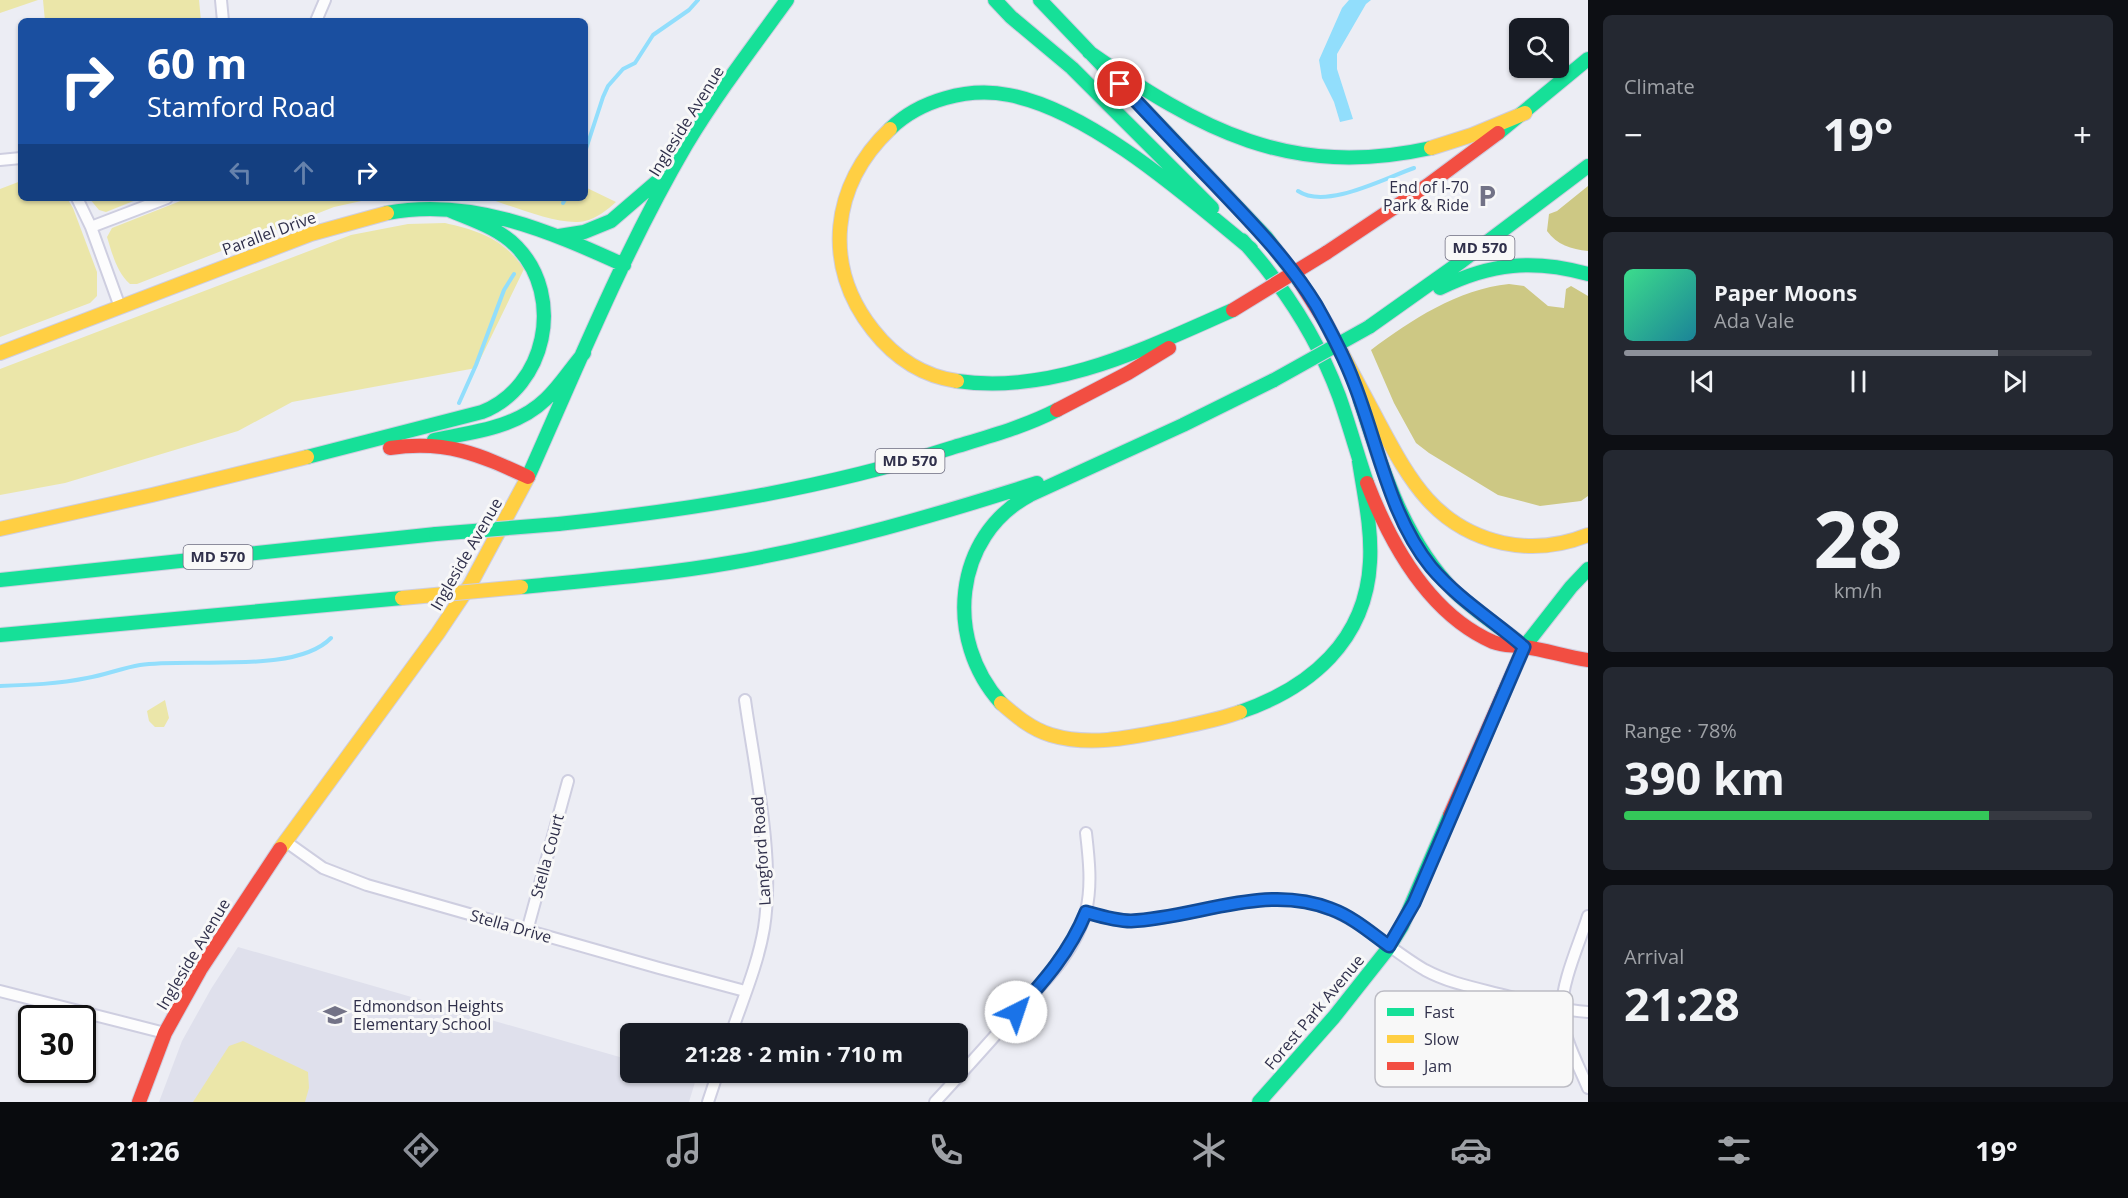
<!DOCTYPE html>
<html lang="en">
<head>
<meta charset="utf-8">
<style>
	:root { --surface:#171b24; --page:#242831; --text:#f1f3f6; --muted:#9ea1a6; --line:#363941; --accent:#8c9099 }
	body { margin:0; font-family:"Open Sans",sans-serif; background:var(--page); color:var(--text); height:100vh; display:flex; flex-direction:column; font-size:22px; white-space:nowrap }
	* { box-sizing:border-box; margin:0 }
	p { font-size:20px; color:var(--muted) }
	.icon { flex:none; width:33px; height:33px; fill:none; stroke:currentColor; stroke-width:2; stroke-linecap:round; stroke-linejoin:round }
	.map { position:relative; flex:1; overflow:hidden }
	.side { display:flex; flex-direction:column; gap:15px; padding:15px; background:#0d0f14; width:540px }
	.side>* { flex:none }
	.guide { position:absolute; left:18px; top:18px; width:570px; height:183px; border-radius:9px; box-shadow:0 2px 4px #0004; background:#1a4fa0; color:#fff; overflow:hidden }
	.controls { position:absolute; left:1509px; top:18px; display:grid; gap:12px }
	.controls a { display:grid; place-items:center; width:60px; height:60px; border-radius:9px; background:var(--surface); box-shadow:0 2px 4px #0004; font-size:30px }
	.speed { position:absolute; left:18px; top:1005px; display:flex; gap:12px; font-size:30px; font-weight:700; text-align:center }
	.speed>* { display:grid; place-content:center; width:78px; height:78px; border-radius:50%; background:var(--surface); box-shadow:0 2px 4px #0004; line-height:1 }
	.speed .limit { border:3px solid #111; border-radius:9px; background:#fff; color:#111 }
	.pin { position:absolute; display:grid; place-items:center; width:51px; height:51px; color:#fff; margin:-26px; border:3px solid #fff; border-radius:50%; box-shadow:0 2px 6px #0007 }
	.me { position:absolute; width:66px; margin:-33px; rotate:41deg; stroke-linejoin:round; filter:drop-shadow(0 0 4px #0008) }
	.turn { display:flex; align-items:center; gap:21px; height:126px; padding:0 30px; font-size:27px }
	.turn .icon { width:78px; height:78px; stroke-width:2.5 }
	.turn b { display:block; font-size:42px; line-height:51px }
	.lanes { display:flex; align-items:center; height:57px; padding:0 30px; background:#0003; justify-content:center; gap:30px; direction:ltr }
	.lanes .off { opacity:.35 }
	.big { font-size:45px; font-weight:700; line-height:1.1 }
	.side .card { flex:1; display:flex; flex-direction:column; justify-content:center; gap:9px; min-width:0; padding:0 21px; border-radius:9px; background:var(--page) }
	.side .dial { align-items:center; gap:0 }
	.dial b { font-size:78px; line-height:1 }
	.song { display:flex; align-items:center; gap:18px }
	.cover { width:72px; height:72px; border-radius:9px; background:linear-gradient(135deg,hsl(150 70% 55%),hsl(190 70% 35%)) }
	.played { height:6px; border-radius:3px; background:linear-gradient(90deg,var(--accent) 80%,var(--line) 80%) }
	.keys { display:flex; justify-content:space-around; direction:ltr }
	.heat { display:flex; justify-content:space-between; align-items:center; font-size:33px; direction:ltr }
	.charge { height:9px; border-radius:4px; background:linear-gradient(90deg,#34c759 78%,var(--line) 0) }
	.trip { position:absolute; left:620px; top:1023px; width:348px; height:60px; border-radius:9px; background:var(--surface); box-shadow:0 2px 4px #0004; font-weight:700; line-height:60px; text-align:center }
	.menu { display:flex; height:96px; justify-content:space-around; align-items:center; background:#090b0e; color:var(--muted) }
	.menu .icon { width:42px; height:42px }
	.menu .active { color:var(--accent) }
	.menu b { font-size:27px; color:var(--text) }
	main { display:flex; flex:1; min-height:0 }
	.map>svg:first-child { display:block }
	.built { fill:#dfe0ec }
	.green { fill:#ebe6a9 }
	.forest { fill:#cdc884 }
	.water { fill:#92defc }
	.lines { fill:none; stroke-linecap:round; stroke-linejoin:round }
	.stream { stroke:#92defc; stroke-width:4 }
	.street-casing { stroke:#cecee0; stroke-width:14 }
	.fast-casing { stroke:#cecee0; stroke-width:16 }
	.slow-casing { stroke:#cecee0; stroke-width:16 }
	.jam-casing { stroke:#cecee0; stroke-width:16 }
	.street { stroke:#fcfcfd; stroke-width:10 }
	.fast { stroke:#16e098; stroke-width:14 }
	.slow { stroke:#ffcf43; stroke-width:14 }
	.jam { stroke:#f24e42; stroke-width:14 }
	.fast-bridge-casing { stroke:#cecee0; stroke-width:16; stroke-linecap:butt }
	.slow-bridge-casing { stroke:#cecee0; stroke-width:16; stroke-linecap:butt }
	.jam-bridge-casing { stroke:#cecee0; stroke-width:16; stroke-linecap:butt }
	.fast-bridge { stroke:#16e098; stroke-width:14 }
	.slow-bridge { stroke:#ffcf43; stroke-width:14 }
	.jam-bridge { stroke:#f24e42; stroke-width:14 }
	.route-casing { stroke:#114b97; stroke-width:15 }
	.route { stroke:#1a73e8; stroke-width:10 }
	.labels { text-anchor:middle; stroke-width:6; stroke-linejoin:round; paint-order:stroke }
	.shield { fill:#f8f8f8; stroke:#6c6c7f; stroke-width:1.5 }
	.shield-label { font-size:15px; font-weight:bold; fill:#30304b }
	.street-label { font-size:16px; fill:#30304b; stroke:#f8f8f8 }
	.poi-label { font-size:16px; fill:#30304b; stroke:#f8f8f8; text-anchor:end }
	.key { fill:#f8f8f8; stroke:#bcbcc4; stroke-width:1.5 }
	.key-label { font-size:16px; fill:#30304b }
</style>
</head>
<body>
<main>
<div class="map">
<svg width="1588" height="1102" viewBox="0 0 1588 1102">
	<rect width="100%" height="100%" fill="#ecedf4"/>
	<path class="built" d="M 238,947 L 630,1060 L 630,1072 L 674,1073 L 696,1079 L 689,1102 L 159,1102 L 182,1041 L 211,989 Z"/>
	<path class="green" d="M 0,0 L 38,0 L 0,13 Z
		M 43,0 L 199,0 L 201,21 L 45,21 Z
		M 21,181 L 21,198 L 67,198 L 73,208 L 97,272 L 97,296 L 90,303 L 0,337 L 0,189 Z
		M 585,187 L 616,202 C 607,210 597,218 585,221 C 561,227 510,205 486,198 L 585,198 Z
		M 89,198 L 141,198 L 106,212 L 99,210 Z
		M 188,198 L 375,198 L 334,207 L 137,284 L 130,284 C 117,273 112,253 107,237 L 112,228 Z
		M 445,223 C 479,231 503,238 524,269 L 476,368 L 292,402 L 238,431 L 65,483 L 0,495 L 0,369 L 351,235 L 408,224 Z
		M 165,700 L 169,718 L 164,727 L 155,727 L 149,721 L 147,711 Z
		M 243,1041 L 308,1072 L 309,1088 L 305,1102 L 193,1102 L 229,1046 Z"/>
	<path class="forest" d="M 1588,186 L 1588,251 C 1571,249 1557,245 1547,231 L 1549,214 L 1557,211 Z
		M 1509,284 L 1524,286 L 1548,306 L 1564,308 L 1566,289 L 1571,286 L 1588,296 L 1588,496 L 1581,501 L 1540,506 L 1498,495 L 1429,453 L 1416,443 L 1394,403 L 1371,350 C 1411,320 1458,289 1509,284 Z"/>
	<path class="water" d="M 1349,0 L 1371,0 L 1366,4 L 1337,54 L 1337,69 L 1353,119 L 1340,122 L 1334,102 L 1322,78 L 1319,60 L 1342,8 Z"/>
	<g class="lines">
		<path class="stream" d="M 585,152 L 603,97 L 608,86 L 623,69 L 635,63 L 653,35 L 689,10 L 698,0
			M 1298,191 C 1326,210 1385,178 1414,168
			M 563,203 L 566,198
			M 459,403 L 476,365 L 504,290 L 514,274
			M 0,686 C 29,685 58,684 87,678 C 105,675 122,668 140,665 C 191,657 295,675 331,638"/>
		<g class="street-casing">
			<path id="street" d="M 221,0 L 223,21
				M 316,21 L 325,0
				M 0,160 L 21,158
				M 77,198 L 91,227 L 120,307
				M 91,227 L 167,198
				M 285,841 L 323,868 L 367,885 L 659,968 L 745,991
				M 1086,912 C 1100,916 1115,921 1130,921 C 1190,919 1246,891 1307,902 C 1353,911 1385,947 1425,970 C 1449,983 1476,988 1503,995 C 1531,1002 1559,1010 1588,1012
				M 1588,916 C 1580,942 1561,983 1562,1010 C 1562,1036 1578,1064 1588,1088
				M 527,931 L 568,781
				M 0,991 L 165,1033
				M 731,1034 C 743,999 758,964 764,928 C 775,858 755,771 745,700
				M 708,1102 L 718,1072
				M 935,1102 C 960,1075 985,1047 1009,1020 C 1038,988 1076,954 1086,911 C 1092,886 1089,859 1086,833"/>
		</g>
		<g class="fast-casing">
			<path id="fast" d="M 995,0 L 1011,17 L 1072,68 L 1212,208
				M 1040,0 L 1266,237 L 1300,282
				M 1089,52 C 1201,130 1290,179 1431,148
				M 890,129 C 920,100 968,87 1009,95 C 1090,110 1188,197 1251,249
				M 1498,133 L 1588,59
				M 387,213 C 471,197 549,231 624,265
				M 559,236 L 584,232 L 611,221 L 668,172
				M 1242,240 C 1284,286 1317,337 1339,396 C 1349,424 1357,454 1367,483
				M 1440,288 C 1491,263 1533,259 1588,274
				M 1369,327 L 1462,261 L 1588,166
				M 957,381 C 1054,395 1146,348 1233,310
				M 1360,400 C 1382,469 1403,539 1455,592 C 1476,612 1501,628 1524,646
				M 434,440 C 473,432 516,428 546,399 C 560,386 571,368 584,353
				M 307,457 L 482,412 C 546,387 565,297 517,247 C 499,228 472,220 449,210
				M 528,477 C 578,365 624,251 686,145 C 716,95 752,48 787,0
				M 558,524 C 691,510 822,489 951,448 C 987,437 1024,427 1057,410
				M 0,580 L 436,534
				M 521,587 C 590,580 660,575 729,563 C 834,545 936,515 1037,483
				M 0,635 L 402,598
				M 1524,647 L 1571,587 L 1588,569
				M 1001,703 C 944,640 953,536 1030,495 L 1183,425 L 1274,380
				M 1240,712 C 1310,688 1366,641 1370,562 C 1372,528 1364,494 1359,461
				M 1259,1102 L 1334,1017 L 1387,950 L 1402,926 L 1450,815"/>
		</g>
		<g class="slow-casing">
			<path id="slow" d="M 890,129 C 831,185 822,266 873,330 C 895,358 922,376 957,381
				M 1431,148 L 1472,135 L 1525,113
				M 1337,344 C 1351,371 1366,398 1380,425 C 1410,481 1436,528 1503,543 C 1532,549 1561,546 1588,535
				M 0,353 L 311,234 L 387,213
				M 0,529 L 152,495 L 307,457
				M 1001,703 C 1016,716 1031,729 1051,735 C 1091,747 1133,737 1173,729 C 1195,724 1218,720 1240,712
				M 280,849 L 438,633 L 470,585 L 528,477"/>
		</g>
		<g class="jam-casing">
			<path id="jam" d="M 1326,253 L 1428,185 L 1498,133
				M 1300,282 L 1326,323 L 1342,354
				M 1057,410 L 1128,373 L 1169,348
				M 390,448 C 447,440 478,454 528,477
				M 1367,483 C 1391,545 1429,614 1493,642 C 1503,646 1514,645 1525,647 C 1546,650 1567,657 1588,660
				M 1450,815 L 1524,647
				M 139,1102 L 165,1033 L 200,970 L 280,849"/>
		</g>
		<use href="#street" class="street"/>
		<use href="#fast" class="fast"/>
		<use href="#slow" class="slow"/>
		<use href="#jam" class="jam"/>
		<g class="fast-bridge-casing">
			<path id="fast-bridge" d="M 1274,380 L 1369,327
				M 436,534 L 558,524"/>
		</g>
		<g class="slow-bridge-casing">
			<path id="slow-bridge" d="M 402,598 L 521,587"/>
		</g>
		<g class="jam-bridge-casing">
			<path id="jam-bridge" d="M 1233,310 L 1326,253"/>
		</g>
		<use href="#fast-bridge" class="fast-bridge"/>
		<use href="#slow-bridge" class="slow-bridge"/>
		<use href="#jam-bridge" class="jam-bridge"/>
	</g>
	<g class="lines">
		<g class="route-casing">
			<path id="route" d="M 1016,1012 C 1044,981 1070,952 1086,912 C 1100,916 1116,921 1131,921 C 1197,918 1265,883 1331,909 C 1353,917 1371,933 1389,946 L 1414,903 L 1524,647 C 1493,620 1458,599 1431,567 C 1389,515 1378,444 1354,383 C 1344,356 1330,330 1316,305 C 1287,258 1249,220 1211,180 C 1180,148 1150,116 1120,84"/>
		</g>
		<use href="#route" class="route"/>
	</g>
	<defs>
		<g id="parking-bare" transform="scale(1.8)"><path d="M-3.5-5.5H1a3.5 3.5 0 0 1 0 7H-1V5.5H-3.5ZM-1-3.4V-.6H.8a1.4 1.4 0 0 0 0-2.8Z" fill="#727286" stroke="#f8f8f8" stroke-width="2.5" paint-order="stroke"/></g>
		<g id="school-bare" transform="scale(1.8)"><path d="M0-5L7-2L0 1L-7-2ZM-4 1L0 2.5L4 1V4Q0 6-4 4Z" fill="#727286" stroke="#f8f8f8" stroke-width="2.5" paint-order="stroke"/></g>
	</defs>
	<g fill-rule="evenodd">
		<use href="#parking-bare" x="1487" y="196"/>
		<use href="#school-bare" x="335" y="1015"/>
	</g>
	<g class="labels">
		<g class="shield">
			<rect x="1445.5" y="236" width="69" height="24" rx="4.5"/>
			<rect x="875.5" y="449" width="69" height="24" rx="4.5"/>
			<rect x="183.5" y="545" width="69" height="24" rx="4.5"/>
		</g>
		<g class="shield-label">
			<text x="1480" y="253">MD 570</text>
			<text x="910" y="466">MD 570</text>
			<text x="218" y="562">MD 570</text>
		</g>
		<g class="street-label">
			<text transform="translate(686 121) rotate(-58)" y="6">Ingleside Avenue</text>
			<text transform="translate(269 233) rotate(-20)" y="6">Parallel Drive</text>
			<text transform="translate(466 554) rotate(-60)" y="6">Ingleside Avenue</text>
			<text transform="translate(761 851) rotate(-94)" y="6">Langford Road</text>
			<text transform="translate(547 856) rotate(-75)" y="6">Stella Court</text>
			<text transform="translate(511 926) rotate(16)" y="6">Stella Drive</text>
			<text transform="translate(193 954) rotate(-59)" y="6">Ingleside Avenue</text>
			<text transform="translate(1314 1012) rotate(-50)" y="6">Forest Park Avenue</text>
		</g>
		<g class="poi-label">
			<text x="1469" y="193">End of I-70<tspan x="1469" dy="18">Park &amp; Ride</tspan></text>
			<text x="353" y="1012" text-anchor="start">Edmondson Heights<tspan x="353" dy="18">Elementary School</tspan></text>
		</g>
	</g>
	<rect x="1375" y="991" width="198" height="96" rx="9" class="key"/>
	<rect x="1387" y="1008" width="27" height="8" fill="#16e098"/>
	<rect x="1387" y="1035" width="27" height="8" fill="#ffcf43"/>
	<rect x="1387" y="1062" width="27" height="8" fill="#f24e42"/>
	<g class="key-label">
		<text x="1424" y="1018">Fast</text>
		<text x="1424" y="1045">Slow</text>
		<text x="1424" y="1072">Jam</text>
	</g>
</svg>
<div class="controls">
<a><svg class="icon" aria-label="search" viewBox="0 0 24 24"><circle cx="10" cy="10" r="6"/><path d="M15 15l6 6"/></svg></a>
</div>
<div class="speed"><div class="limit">30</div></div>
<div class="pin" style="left:1120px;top:84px;background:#d93025"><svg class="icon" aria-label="arrive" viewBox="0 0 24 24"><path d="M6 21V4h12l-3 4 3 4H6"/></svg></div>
<svg class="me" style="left:1016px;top:1012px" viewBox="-20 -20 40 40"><circle r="19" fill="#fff"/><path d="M0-13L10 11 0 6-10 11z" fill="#1a73e8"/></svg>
<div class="trip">21:28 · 2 min · 710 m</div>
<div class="guide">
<div class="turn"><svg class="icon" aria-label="right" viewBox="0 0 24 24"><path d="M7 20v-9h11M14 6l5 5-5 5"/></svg><div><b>60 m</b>Stamford Road</div></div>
<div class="lanes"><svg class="icon off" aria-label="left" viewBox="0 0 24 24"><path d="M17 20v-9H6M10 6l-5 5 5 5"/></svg><svg class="icon off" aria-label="ahead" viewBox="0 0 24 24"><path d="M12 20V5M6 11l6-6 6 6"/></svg><svg class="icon" aria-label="right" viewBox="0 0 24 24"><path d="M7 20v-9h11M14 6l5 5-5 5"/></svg></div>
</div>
</div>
<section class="side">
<div class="card"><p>Climate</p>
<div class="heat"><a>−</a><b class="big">19°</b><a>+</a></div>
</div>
<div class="card">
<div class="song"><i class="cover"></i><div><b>Paper Moons</b><p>Ada Vale</p></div></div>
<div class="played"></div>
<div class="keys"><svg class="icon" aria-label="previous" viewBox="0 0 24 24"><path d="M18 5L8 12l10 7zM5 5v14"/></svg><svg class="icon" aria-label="pause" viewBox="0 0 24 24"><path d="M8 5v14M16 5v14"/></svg><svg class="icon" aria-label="next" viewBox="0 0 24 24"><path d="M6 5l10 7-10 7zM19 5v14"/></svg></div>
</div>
<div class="card dial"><b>28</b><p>km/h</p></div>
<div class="card"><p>Range · 78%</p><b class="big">390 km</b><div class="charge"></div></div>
<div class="card"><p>Arrival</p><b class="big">21:28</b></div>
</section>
</main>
<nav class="menu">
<b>21:26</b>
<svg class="icon active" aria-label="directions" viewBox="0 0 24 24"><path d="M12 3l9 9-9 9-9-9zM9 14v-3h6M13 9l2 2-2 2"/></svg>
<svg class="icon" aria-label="music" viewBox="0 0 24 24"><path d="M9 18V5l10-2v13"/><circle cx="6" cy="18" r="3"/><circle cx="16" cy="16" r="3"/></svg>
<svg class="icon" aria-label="phone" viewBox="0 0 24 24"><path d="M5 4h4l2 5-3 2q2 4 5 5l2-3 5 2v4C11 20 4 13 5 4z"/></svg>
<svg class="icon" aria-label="climate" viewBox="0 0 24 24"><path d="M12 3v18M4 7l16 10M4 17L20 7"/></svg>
<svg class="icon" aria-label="car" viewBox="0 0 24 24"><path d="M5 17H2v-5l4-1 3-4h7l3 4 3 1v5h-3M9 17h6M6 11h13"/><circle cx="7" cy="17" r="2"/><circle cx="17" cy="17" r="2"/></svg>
<svg class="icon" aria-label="filters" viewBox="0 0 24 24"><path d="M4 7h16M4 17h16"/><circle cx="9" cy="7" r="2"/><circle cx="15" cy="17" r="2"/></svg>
<b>19°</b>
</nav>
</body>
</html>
